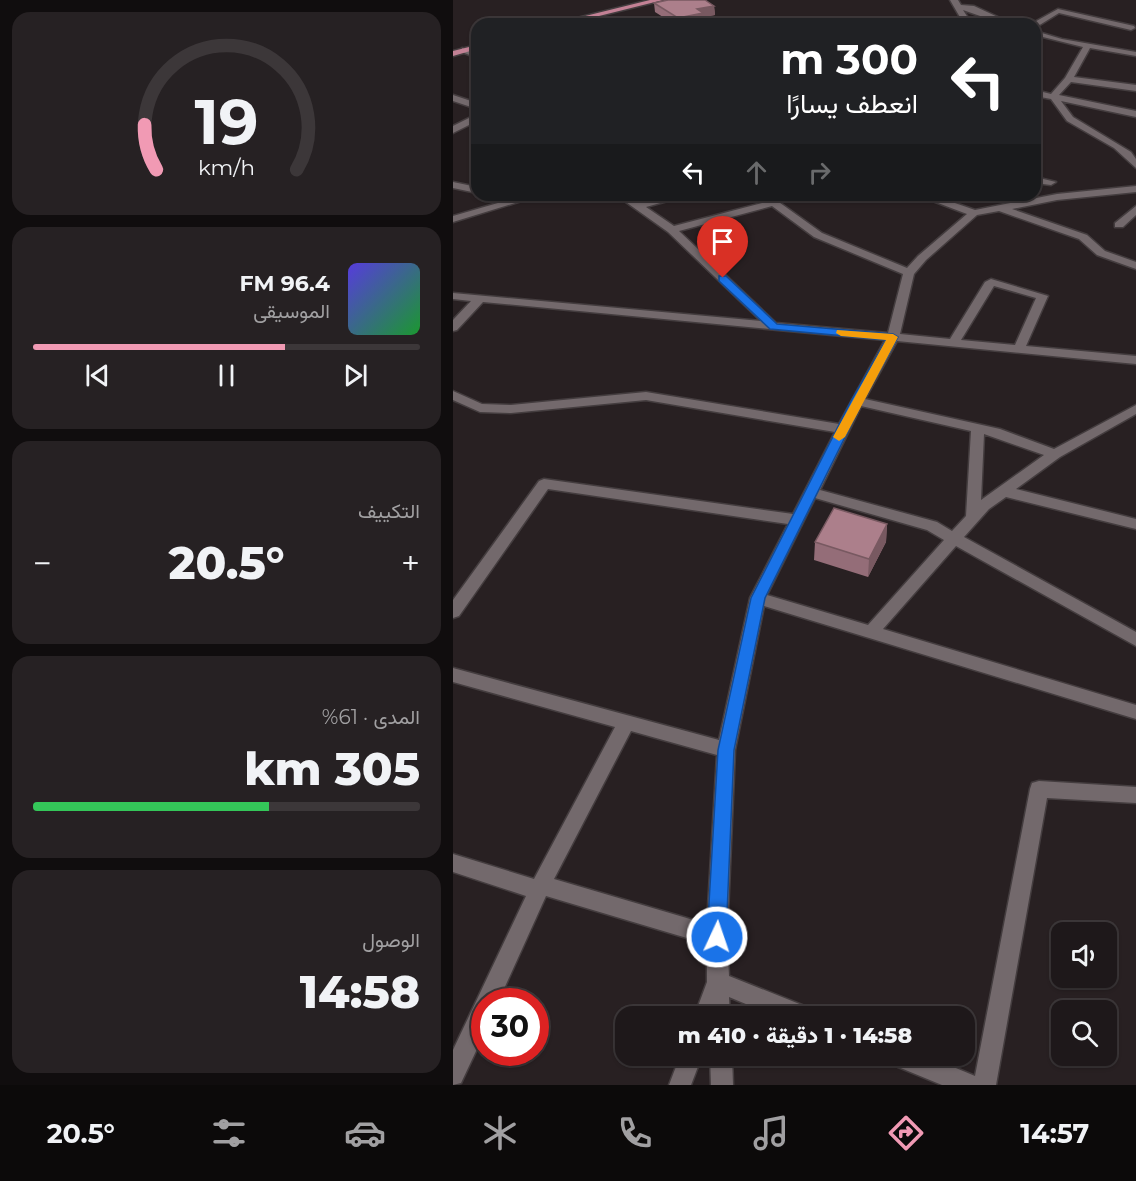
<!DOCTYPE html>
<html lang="ar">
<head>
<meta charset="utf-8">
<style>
	:root { --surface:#1e181a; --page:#262123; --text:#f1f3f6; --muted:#a1a0a2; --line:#3c3739; --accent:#f19ab4 }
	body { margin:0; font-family:Montserrat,Vazirmatn,sans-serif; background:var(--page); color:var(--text); direction:rtl; height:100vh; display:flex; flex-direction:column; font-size:22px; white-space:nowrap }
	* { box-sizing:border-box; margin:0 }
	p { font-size:20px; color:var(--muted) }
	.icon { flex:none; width:33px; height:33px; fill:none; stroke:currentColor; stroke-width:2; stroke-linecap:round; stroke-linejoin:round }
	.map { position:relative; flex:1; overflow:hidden; direction:ltr }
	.sheet { display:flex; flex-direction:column; gap:12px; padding:12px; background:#100d0e; width:453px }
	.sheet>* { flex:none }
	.hud { position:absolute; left:18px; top:18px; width:570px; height:183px; border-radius:18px; box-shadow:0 2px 4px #0004,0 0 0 2px var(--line); direction:rtl; background:#202124; color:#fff; overflow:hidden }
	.tools { position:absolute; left:598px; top:922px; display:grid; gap:12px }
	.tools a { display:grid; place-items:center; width:66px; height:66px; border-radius:12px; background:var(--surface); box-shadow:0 2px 4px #0004,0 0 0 2px var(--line); font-size:30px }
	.speed { position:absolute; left:18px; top:988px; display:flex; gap:12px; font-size:30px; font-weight:700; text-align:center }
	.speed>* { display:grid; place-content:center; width:78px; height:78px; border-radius:50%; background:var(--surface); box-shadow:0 2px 4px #0004,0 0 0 2px var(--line); line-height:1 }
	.speed .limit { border:9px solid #d22; background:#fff; color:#111 }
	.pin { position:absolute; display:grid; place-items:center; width:51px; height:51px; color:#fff; margin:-62px -26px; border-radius:50% 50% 50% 0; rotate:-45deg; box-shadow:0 0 6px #0007 }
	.pin .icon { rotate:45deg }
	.me { position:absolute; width:66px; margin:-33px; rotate:3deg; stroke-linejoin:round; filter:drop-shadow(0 0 4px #0008) }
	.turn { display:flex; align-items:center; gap:21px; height:126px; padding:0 24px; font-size:27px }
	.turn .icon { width:78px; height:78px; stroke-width:2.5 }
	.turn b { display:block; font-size:42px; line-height:51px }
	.lanes { display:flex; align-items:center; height:57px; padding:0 24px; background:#0003; justify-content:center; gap:30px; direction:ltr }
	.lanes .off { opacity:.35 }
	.big { font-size:45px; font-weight:800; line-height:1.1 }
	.sheet .widget { flex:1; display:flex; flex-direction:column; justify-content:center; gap:9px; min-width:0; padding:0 21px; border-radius:18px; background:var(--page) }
	.sheet .dial { align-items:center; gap:0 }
	.dial svg { height:156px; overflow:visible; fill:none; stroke:var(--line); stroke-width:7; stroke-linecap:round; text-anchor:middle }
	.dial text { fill:var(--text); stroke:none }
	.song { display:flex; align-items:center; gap:18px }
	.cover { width:72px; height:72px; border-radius:9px; background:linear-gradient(135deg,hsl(250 70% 55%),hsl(130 70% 35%)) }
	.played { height:6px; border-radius:3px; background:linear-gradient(90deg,var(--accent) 65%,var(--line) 65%) }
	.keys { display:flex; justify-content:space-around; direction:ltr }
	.heat { display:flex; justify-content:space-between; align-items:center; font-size:33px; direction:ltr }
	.charge { height:9px; border-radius:4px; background:linear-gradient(90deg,#34c759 61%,var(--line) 0) }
	.trip { position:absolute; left:162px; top:1006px; width:360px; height:60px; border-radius:18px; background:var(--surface); box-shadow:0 2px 4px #0004,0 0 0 2px var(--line); font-weight:800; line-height:60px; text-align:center; direction:rtl }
	.tabs { display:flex; height:96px; justify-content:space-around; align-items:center; background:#0c0a0a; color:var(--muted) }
	.tabs .icon { width:42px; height:42px }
	.tabs .active { color:var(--accent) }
	.tabs b { font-size:27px; color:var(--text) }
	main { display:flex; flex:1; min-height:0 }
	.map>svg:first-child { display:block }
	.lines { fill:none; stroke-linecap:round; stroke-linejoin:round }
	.street-casing { stroke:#443d3f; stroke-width:3 }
	.primary-casing { stroke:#443d3f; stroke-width:3 }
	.street { fill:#73696c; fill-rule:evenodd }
	.primary { fill:#c38195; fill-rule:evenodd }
	.wall { fill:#946d78 }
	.shaded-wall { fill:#785961 }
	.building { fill:#ac7f8b; stroke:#785961; stroke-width:1.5 }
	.route { fill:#1a73e8; stroke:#114b97; stroke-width:1.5 }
	.slow { fill:#f59e0b }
</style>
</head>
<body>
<main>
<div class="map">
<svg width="683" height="1085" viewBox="0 0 683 1085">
	<rect width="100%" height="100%" fill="#282022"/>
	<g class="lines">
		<g class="street-casing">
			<path id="street" d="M 497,0 L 505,0 L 508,5 L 521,6 L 560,24 L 550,24 L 510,10 L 519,24 L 511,24 Z
				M 605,9 L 681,26 L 682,28 L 678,30 L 606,13 L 585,26 L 578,24 Z
				M 121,18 L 159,22 L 163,24 L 118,22 Z
				M 582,31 L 609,39 L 683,52 L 683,56 L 637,48 L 621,77 L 683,85 L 683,91 L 618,82 L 606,95 L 683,111 L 683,117 L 608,101 L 620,117 L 678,152 L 683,159 L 683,168 L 661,148 L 614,121 L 598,99 L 582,96 L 582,90 L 598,94 L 612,78 L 630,47 L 582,35 Z
				M 9,48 L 24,53 L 24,58 L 9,52 Z
				M 0,95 L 24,103 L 24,109 L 0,101 Z
				M 24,114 L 24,121 L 0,133 L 0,126 Z
				M 582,177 L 603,182 L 598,185 L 582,183 Z
				M 0,182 L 24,187 L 24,193 L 0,188 Z
				M 683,186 L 683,192 L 604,200 L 559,209 L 634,235 L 652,251 L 683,262 L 683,269 L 644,255 L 626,239 L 546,211 L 524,215 L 473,260 L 461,274 L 447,334 L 497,339 L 532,282 L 538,279 L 595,296 L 573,346 L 683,356 L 683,364 L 444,341 L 412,399 L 547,429 L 601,449 L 683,405 L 683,414 L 607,457 L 563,489 L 683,519 L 683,529 L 553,497 L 536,509 L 511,537 L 683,632 L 683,646 L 503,546 L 430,629 L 683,705 L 683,719 L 311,606 L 282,750 L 274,937 L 276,976 L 359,1009 L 362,1017 L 324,1017 L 276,997 L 277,1017 L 241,1017 L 254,982 L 254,944 L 93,896 L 45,1002 L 32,1002 L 32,1032 L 8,1083 L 0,1085 L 0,1050 L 73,896 L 0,872 L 0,854 L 81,879 L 162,727 L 0,682 L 0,668 L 266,740 L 297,598 L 335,524 L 95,489 L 6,616 L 0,618 L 0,600 L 86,481 L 91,479 L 340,514 L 382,432 L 193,400 L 58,413 L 27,412 L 0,400 L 0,391 L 29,404 L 58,405 L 193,392 L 386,424 L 432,340 L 30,302 L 4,330 L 0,331 L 0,320 L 18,301 L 0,299 L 0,293 L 308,321 L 215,232 L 163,195 L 175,195 L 186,203 L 219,195 L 236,195 L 193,207 L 221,226 L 313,202 L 305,195 L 316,195 L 369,233 L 454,268 L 465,256 L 514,214 L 464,195 L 479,195 L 522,210 L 604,194 ZM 319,206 L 361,237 L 450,274 L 435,333 L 323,323 L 226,231 ZM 541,286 L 583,298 L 562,345 L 508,340 ZM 408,406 L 518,431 L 513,516 L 499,531 L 484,522 L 367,490 ZM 531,434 L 591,455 L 528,500 ZM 362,498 L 474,530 L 491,540 L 415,625 L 314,595 ZM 178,731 L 264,755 L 254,924 L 101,879 Z
				M 72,195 L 88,195 L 0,222 L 0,216 Z
				M 683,206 L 683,215 L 670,227 L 662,227 L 662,223 Z
				M 586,781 L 683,787 L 683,803 L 594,798 L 543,1085 L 489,1085 L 438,1064 L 435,1056 L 474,1056 L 522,1076 L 577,789 L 579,783 Z
				M 227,1056 L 249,1056 L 238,1085 L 216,1085 Z
				M 257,1056 L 279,1056 L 280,1085 L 258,1085 Z"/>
		</g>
		<g class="primary-casing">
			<path id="primary" d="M 197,0 L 210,0 L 114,24 L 100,24 Z
				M 24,45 L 24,49 L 0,56 L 0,51 Z"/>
		</g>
		<use href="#street" class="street"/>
		<use href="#primary" class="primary"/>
	</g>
	<path class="wall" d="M 201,3 L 261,6 L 262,15 L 250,17 L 251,22 L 241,24 L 221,24 L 202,12 Z
		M 434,524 L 433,542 L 415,577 L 361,560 L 362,542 Z"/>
	<path class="shaded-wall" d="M 261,6 L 262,15 L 250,17 L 251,22 L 241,24 L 226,24 L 225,18 L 244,9 Z
		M 434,524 L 433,542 L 415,577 L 416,559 Z"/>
	<path class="building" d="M 215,0 L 252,0 L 261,6 L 244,9 L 250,13 L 225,18 L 201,3 Z
		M 381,508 L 434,524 L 416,559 L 362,542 Z"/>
	<path class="route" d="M 266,276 L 273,276 L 324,324 L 440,334 L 445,337 L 410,401 L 312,598 L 281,750 L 273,937 L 270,944 L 264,947 L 257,944 L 254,937 L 265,750 L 298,598 L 398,401 L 433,340 L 317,329 L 266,281 Z"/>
	<path class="slow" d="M 384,330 L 440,334 L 445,337 L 392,437 L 386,441 L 380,437 L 433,340 L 388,336 L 383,333 Z"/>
</svg>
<div class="tools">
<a><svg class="icon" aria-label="sound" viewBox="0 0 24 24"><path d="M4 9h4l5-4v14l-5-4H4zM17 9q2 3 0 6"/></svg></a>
<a><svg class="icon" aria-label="search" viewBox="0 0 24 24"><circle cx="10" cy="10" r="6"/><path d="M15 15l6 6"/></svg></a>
</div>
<div class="speed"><div class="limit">30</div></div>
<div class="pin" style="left:270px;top:278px;background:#d93025"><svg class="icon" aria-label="arrive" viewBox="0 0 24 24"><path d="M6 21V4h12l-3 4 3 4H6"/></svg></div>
<svg class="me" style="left:264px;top:937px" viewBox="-20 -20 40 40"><circle r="17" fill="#1a73e8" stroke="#fff" stroke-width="3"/><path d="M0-11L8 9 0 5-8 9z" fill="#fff"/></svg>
<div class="trip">14:58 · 1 دقيقة · 410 m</div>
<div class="hud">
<div class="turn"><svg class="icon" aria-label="left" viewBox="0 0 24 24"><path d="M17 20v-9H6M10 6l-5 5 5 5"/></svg><div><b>300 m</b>انعطف يسارًا</div></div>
<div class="lanes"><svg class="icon" aria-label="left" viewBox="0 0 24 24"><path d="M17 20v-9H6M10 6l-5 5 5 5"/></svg><svg class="icon off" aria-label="ahead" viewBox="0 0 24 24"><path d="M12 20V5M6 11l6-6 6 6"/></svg><svg class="icon off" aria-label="right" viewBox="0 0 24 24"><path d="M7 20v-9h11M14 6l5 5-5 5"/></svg></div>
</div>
</div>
<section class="sheet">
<div class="widget dial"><svg viewBox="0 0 100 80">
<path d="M14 69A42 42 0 1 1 86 69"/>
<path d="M14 69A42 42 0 0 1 8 46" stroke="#f19ab4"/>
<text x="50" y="56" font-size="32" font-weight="700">19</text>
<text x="50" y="72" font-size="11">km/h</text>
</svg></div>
<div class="widget">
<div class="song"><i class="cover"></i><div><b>96.4 FM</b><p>الموسيقى</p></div></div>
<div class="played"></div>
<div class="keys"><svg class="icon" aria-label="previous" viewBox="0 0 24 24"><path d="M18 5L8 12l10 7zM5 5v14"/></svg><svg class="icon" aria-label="pause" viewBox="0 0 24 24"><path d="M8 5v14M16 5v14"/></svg><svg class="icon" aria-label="next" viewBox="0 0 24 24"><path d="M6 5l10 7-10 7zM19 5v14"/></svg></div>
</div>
<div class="widget"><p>التكييف</p>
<div class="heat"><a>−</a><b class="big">20.5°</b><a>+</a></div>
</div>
<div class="widget"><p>المدى · 61%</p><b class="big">305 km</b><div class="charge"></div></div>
<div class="widget"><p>الوصول</p><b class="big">14:58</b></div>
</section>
</main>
<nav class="tabs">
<b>14:57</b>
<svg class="icon active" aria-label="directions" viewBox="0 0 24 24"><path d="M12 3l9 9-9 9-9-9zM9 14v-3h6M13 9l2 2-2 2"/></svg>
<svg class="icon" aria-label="music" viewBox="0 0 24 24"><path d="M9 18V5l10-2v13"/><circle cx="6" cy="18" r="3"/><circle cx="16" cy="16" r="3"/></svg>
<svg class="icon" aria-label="phone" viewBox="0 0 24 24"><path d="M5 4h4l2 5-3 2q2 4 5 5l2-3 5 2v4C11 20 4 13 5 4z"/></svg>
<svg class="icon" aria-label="climate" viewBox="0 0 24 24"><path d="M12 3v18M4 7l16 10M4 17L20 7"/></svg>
<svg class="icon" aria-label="car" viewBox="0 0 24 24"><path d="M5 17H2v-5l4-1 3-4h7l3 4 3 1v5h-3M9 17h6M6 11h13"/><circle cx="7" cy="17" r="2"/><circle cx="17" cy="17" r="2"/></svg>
<svg class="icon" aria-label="filters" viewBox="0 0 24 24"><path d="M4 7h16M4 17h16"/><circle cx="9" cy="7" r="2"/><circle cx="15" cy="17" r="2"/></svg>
<b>20.5°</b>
</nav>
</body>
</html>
